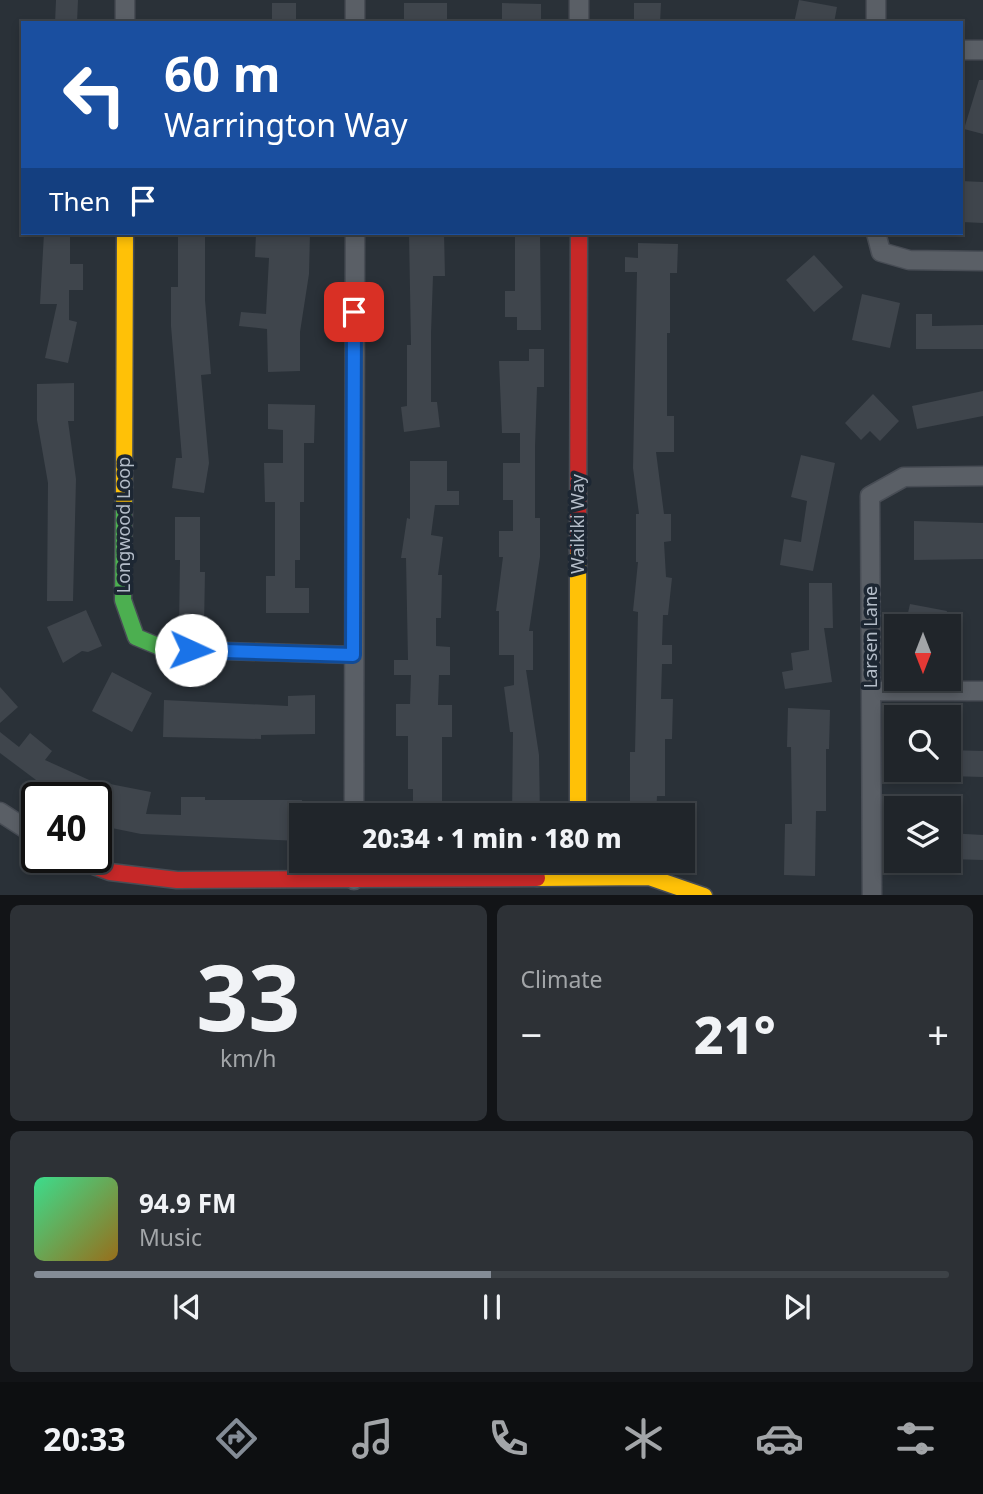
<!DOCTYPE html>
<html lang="en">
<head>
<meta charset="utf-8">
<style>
	:root { --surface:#20252a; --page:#2d3136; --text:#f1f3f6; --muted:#a2a5a8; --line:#3d4247; --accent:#848c96 }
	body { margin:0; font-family:"Noto Sans",sans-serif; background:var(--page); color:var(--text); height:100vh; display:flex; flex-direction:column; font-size:26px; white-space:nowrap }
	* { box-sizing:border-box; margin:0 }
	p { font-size:23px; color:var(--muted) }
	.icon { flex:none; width:38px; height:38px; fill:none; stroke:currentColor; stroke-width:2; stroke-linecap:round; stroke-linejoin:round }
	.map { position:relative; height:895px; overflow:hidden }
	.side { display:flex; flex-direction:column; gap:10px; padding:10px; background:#121417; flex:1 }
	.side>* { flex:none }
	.top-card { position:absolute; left:21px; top:21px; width:942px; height:214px; border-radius:0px; box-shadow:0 4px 10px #0003,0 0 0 2px var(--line); background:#1a4fa0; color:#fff; overflow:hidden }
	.needle { width:46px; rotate:180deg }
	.tools { position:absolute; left:884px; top:614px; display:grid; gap:14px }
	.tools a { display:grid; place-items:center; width:77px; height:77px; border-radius:0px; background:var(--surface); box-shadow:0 4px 10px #0003,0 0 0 2px var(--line); font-size:35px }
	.speed { position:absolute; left:21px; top:782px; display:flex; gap:14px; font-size:35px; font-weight:700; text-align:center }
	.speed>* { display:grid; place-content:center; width:91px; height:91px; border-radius:50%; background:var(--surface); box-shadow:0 4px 10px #0003,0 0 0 2px var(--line); line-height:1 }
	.speed .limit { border:4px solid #111; border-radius:10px; background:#fff; color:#111 }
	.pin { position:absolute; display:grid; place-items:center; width:60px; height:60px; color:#fff; margin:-30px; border-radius:14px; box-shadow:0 4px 10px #0006 }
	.me { position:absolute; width:77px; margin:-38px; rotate:92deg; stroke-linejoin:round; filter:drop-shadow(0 0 5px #0008) }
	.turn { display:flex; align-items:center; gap:24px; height:147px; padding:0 28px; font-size:32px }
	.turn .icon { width:91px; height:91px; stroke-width:2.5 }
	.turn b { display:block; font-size:49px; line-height:60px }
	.then { display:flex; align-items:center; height:66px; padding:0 28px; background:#0003; gap:14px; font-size:26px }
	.big { font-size:52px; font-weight:800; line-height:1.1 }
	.side .card { flex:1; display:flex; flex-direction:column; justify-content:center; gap:10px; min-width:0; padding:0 24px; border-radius:10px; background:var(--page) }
	.side .dial { align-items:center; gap:0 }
	.dial b { font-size:91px; line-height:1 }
	.song { display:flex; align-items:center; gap:21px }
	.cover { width:84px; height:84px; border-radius:10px; background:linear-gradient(135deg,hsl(150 70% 55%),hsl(40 70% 35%)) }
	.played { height:7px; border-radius:4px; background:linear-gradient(90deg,var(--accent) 50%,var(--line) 50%) }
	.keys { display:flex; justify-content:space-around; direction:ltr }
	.heat { display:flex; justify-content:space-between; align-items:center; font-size:38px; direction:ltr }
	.side .tiles { flex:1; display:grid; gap:10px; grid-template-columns:1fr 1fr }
	.card:last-child { grid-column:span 2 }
	.trip { position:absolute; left:289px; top:803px; width:406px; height:70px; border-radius:0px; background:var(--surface); box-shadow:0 4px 10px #0003,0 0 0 2px var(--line); font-weight:800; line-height:70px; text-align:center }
	.tabs { display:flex; height:112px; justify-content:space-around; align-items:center; background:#0d0f11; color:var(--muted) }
	.tabs .icon { width:49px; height:49px }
	.tabs .current { color:var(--accent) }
	.tabs b { font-size:32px; color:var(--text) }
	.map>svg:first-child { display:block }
	.building { fill:#3f454c }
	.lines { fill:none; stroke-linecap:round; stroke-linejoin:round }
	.street-casing { stroke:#484d55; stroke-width:21 }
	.fast-casing { stroke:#484d55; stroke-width:19 }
	.slow-casing { stroke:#484d55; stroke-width:19 }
	.jam-casing { stroke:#484d55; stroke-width:19 }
	.street { stroke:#5a5f66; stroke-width:18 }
	.fast { stroke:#4caf50; stroke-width:16 }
	.slow { stroke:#ffc107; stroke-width:16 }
	.jam { stroke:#c62828; stroke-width:16 }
	.route-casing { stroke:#114b97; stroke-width:18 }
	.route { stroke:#1a73e8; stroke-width:12 }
	.labels { text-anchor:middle; stroke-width:7; stroke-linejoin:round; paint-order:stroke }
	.street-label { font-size:18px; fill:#b4bdc9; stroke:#1d2733 }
</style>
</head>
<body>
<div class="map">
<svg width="983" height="896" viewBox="0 0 983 896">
	<rect width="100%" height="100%" fill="#2a3138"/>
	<path class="building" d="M 56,0 L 78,0 L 77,23 L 55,23 Z
		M 799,0 L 837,7 L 834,23 L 794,23 Z
		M 272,3 L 296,3 L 296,23 L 272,23 Z
		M 404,3 L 447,3 L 447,23 L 404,23 Z
		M 502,3 L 541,4 L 541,23 L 502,23 Z
		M 634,3 L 661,3 L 660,23 L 634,23 Z
		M 979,80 L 983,80 L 983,134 L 964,129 Z
		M 961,181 L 983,182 L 983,223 L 961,222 Z
		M 44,233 L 70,233 L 70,264 L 83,264 L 83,290 L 69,290 L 69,320 L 77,322 L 68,363 L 45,358 L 57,304 L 40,304 Z
		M 178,233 L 205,233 L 205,300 L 211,374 L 201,375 L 209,463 L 204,493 L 172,488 L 176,458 L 182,458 L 171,326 L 171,287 L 178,287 Z
		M 256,233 L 310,233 L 309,274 L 300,332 L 300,371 L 268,372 L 267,329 L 239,326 L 241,312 L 266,314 L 269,258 L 255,257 Z
		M 409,233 L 444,233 L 445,276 L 433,276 L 431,333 L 431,402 L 437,402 L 440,427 L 404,432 L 401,407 L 407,406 L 407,345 L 411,345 Z
		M 515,233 L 540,233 L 541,330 L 517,330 L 517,317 L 505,317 L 505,291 L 515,291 Z
		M 638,243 L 678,244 L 677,273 L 670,273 L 670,333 L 667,333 L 667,416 L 674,416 L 674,452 L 656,452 L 664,514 L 671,514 L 671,541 L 664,542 L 666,577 L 672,578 L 668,615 L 663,615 L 662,645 L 672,645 L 672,664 L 662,664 L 661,699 L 673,699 L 672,739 L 665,739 L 665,796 L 657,796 L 656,816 L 630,816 L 630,752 L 635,752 L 638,612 L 633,611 L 638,562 L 636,562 L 636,514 L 639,514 L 633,468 L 637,272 L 625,272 L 625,257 L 638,258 Z
		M 814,255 L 843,287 L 814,312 L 786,280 Z
		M 862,294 L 900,303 L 890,348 L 852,340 Z
		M 916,314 L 932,314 L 932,326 L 983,325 L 983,349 L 916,349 Z
		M 529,349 L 544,349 L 544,387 L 537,387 L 535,447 L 535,518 L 540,518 L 540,557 L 529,631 L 533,631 L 533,670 L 526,670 L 539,755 L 540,816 L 512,816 L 513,732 L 510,732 L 504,687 L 514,685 L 514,655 L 499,655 L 499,611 L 496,611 L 503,557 L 499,557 L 499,531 L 513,531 L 513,500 L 503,500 L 503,463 L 520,463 L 520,433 L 502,433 L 499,361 L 529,361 Z
		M 74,383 L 74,421 L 68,421 L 76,479 L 73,601 L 47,601 L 48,483 L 37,420 L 37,384 Z
		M 983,391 L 983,416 L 917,429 L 912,406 Z
		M 873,394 L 899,421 L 880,441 L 870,431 L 861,440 L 845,423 Z
		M 268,404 L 315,405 L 314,443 L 304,443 L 304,502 L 300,502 L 300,560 L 295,560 L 295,588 L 309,588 L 309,613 L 266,613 L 266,576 L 275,576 L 275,502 L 265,502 L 264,463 L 283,463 L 283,430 L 268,429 Z
		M 801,455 L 835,463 L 813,571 L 780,565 L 784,539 L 801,542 L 807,501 L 791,497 Z
		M 410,461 L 447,461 L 447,491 L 459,491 L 459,505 L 435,505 L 431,535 L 443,537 L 438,575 L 442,575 L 441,618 L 436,618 L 436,646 L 450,647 L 450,675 L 439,675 L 438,705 L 452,705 L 452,737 L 442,737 L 442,816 L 413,816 L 413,789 L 408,789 L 408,736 L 396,736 L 396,704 L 410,704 L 411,675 L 394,675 L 394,660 L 408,660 L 406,558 L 401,558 L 407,518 L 410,519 Z
		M 175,517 L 200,517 L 200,572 L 205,572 L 204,626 L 179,626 L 180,560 L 175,560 Z
		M 914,521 L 983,523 L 983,559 L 914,560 Z
		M 809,583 L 832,583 L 833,628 L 824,628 L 832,682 L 785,689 L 782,672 L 793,670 L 791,653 L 809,650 Z
		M 910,604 L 947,611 L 944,626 L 905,626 Z
		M 86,610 L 102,646 L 88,652 L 82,651 L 63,663 L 47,627 Z
		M 112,672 L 152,693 L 132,732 L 92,711 Z
		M 0,687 L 18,707 L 0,723 Z
		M 315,695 L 315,734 L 261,735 L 261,739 L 163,737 L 164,700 L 288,706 L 288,696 Z
		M 788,708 L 830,710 L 829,749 L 826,749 L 826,811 L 816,811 L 815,876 L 784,875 L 785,824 L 792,824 L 791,747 L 787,747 Z
		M 0,732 L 19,747 L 30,733 L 52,751 L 45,760 L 109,789 L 110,784 L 151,792 L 146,814 L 181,815 L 181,797 L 205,797 L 205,800 L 302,800 L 300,841 L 141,834 L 102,826 L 107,798 L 70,798 L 44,786 L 0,753 Z
		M 948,750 L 983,751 L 983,777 L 948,776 Z
		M 948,833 L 983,835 L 983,860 L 948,859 Z"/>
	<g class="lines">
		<g class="street-casing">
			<path id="street" d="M 125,23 L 125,0
				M 355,23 L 355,0
				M 579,23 L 579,0
				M 876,23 L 876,0
				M 961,50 L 983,50
				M 876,233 L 881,252 L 909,260 L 983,261
				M 871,691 L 983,691
				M 0,812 L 37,836
				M 354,816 L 355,233
				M 354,861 L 354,880
				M 872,896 L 870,496 L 904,477 L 983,476"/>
		</g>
		<g class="fast-casing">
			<path id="fast" d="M 124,500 L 123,600 L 136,637 L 165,649 L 353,655"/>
		</g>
		<g class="slow-casing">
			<path id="slow" d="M 124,500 L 125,233
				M 578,816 L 578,550
				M 537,878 L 649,877 L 704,896"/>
		</g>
		<g class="jam-casing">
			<path id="jam" d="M 578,550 L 579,233
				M 72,858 L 110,872 L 177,880 L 537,878"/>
		</g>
		<use href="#street" class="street"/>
		<use href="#fast" class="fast"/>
		<use href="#slow" class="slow"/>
		<use href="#jam" class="jam"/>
	</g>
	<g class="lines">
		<g class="route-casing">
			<path id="route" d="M 191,650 L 353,655 L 354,312"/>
		</g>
		<use href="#route" class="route"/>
	</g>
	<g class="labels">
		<g class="street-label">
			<text transform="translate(578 524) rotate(-90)" y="6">Waikiki Way</text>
			<text transform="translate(124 525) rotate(-90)" y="6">Longwood Loop</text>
			<text transform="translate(871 637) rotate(-90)" y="6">Larsen Lane</text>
		</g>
	</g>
</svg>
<div class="tools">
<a><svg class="needle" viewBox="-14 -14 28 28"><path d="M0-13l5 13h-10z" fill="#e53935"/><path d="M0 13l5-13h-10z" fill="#a2a5a8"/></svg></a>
<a><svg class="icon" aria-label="search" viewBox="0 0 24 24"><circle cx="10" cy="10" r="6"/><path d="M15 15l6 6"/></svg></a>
<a><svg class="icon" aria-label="layers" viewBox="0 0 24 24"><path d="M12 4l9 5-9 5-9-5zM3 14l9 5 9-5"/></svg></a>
</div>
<div class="speed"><div class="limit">40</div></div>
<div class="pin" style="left:354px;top:312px;background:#d93025"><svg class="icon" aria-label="arrive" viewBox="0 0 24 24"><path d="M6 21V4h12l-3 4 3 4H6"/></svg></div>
<svg class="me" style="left:191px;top:650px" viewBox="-20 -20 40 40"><circle r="19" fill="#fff"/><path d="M0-13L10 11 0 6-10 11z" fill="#1a73e8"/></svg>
<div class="trip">20:34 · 1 min · 180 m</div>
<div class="top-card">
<div class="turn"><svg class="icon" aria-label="left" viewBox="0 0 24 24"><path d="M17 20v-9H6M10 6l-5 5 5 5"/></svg><div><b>60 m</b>Warrington Way</div></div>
<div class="then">Then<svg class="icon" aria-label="arrive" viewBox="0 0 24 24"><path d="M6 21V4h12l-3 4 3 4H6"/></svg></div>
</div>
</div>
<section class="side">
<div class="tiles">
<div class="card dial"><b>33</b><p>km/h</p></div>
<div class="card"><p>Climate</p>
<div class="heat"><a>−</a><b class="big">21°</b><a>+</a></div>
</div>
<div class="card">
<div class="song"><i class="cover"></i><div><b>94.9 FM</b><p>Music</p></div></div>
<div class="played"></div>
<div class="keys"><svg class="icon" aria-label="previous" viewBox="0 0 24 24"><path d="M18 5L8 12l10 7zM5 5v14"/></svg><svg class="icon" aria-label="pause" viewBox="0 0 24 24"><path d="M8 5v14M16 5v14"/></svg><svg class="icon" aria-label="next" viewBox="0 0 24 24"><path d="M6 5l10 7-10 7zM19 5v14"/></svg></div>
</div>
</div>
</section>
<nav class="tabs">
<b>20:33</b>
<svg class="icon current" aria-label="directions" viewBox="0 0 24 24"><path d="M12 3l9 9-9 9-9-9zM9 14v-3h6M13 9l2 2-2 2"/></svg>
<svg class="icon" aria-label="music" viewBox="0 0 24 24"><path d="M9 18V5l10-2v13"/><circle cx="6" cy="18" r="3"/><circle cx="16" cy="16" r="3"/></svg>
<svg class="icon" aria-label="phone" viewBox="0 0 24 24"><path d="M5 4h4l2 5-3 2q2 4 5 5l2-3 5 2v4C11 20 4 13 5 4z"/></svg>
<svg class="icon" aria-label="climate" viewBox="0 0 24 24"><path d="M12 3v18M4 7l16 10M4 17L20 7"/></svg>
<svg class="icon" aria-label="car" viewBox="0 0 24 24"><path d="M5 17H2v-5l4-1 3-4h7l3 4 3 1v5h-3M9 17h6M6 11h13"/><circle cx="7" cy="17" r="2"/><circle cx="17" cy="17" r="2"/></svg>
<svg class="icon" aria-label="filters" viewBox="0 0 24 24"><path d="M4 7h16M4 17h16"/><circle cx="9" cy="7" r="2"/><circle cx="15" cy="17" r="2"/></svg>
</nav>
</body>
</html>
